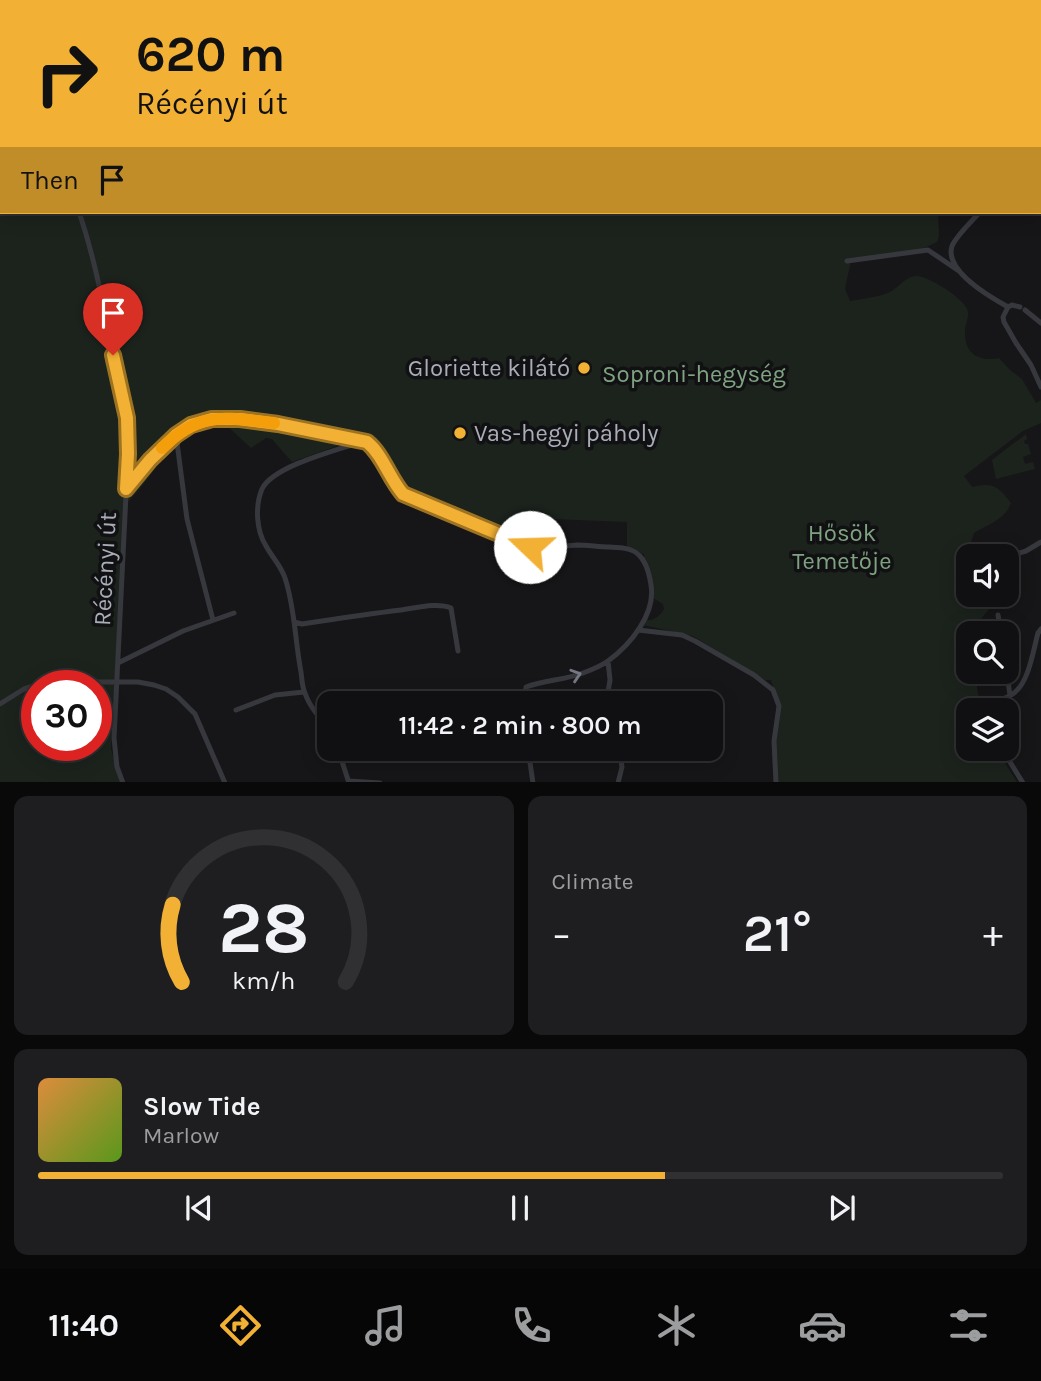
<!DOCTYPE html>
<html lang="en">
<head>
<meta charset="utf-8">
<style>
	:root { --surface:#101012; --page:#1e1e20; --text:#f1f3f6; --muted:#9c9d9f; --line:#303032; --accent:#f2b134 }
	body { margin:0; font-family:Karla,sans-serif; background:var(--page); color:var(--text); height:100vh; display:flex; flex-direction:column; font-size:26px; white-space:nowrap }
	* { box-sizing:border-box; margin:0 }
	p { font-size:23px; color:var(--muted) }
	.icon { flex:none; width:38px; height:38px; fill:none; stroke:currentColor; stroke-width:2; stroke-linecap:round; stroke-linejoin:round }
	.map { position:relative; height:782px; overflow:hidden }
	.details { display:flex; flex-direction:column; gap:14px; padding:14px; background:#09090a; flex:1 }
	.details>* { flex:none }
	.top-card { position:absolute; left:0px; top:0px; width:1041px; height:214px; box-shadow:0 4px 18px #0003,0 0 0 2px var(--line); background:#f2b134; color:#111; overflow:hidden }
	.controls { position:absolute; left:956px; top:544px; display:grid; gap:14px }
	.controls a { display:grid; place-items:center; width:63px; height:63px; border-radius:14px; background:var(--surface); box-shadow:0 4px 18px #0003,0 0 0 2px var(--line); font-size:35px }
	.speed { position:absolute; left:21px; top:670px; display:flex; gap:14px; font-size:35px; font-weight:700; text-align:center }
	.speed>* { display:grid; place-content:center; width:91px; height:91px; border-radius:50%; background:var(--surface); box-shadow:0 4px 18px #0003,0 0 0 2px var(--line); line-height:1 }
	.speed .limit { border:10px solid #d22; background:#fff; color:#111 }
	.pin { position:absolute; display:grid; place-items:center; width:60px; height:60px; color:#fff; margin:-72px -30px; border-radius:50% 50% 50% 0; rotate:-45deg; box-shadow:0 0 7px #0007 }
	.pin .icon { rotate:45deg }
	.me { position:absolute; width:77px; margin:-38px; rotate:291deg; stroke-linejoin:round; filter:drop-shadow(0 0 5px #0008) }
	.turn { display:flex; align-items:center; gap:24px; height:147px; padding:0 21px; font-size:32px }
	.turn .icon { width:91px; height:91px; stroke-width:2.5 }
	.turn b { display:block; font-size:49px; line-height:60px }
	.then { display:flex; align-items:center; height:66px; padding:0 21px; background:#0003; gap:14px; font-size:26px }
	.big { font-size:52px; font-weight:600; line-height:1.1 }
	.details .tile { flex:1; display:flex; flex-direction:column; justify-content:center; gap:10px; min-width:0; padding:0 24px; border-radius:14px; background:var(--page) }
	.details .dial { align-items:center; gap:0 }
	.dial svg { height:182px; overflow:visible; fill:none; stroke:var(--line); stroke-width:7; stroke-linecap:round; text-anchor:middle }
	.dial text { fill:var(--text); stroke:none }
	.song { display:flex; align-items:center; gap:21px }
	.cover { width:84px; height:84px; border-radius:10px; background:linear-gradient(135deg,hsl(30 70% 55%),hsl(90 70% 35%)) }
	.played { height:7px; border-radius:4px; background:linear-gradient(90deg,var(--accent) 65%,var(--line) 65%) }
	.keys { display:flex; justify-content:space-around; direction:ltr }
	.heat { display:flex; justify-content:space-between; align-items:center; font-size:38px; direction:ltr }
	.details .tiles { flex:1; display:grid; gap:14px; grid-template-columns:1fr 1fr }
	.tile:last-child { grid-column:span 2 }
	.trip { position:absolute; left:317px; top:691px; width:406px; height:70px; border-radius:14px; background:var(--surface); box-shadow:0 4px 18px #0003,0 0 0 2px var(--line); font-weight:600; line-height:70px; text-align:center }
	.menu { display:flex; height:112px; justify-content:space-around; align-items:center; background:#060607; color:var(--muted) }
	.menu .icon { width:49px; height:49px }
	.menu .current { color:var(--accent) }
	.menu b { font-size:32px; color:var(--text) }
	.map>svg:first-child { display:block }
	.green { fill:#1c231d; fill-rule:evenodd }
	.lines { fill:none; stroke-linecap:round; stroke-linejoin:round }
	.minor { stroke:#37383d; stroke-width:5 }
	.oneway { stroke:#757881 }
	.route-casing { stroke:#9d7322; stroke-width:18 }
	.route { stroke:#f2b134; stroke-width:12 }
	.slow { stroke:#f59e0b; stroke-width:12 }
	.poi-dot { fill:#f2b134; stroke:#111113; stroke-width:2.5 }
	.labels { text-anchor:middle; stroke-width:7; stroke-linejoin:round; paint-order:stroke }
	.poi-label { font-size:24px; fill:#a8adb8; stroke:#111113; text-anchor:end }
	.park-label { font-size:24px; fill:#7fa381; stroke:#111113 }
	.street-label { font-size:24px; fill:#a8adb8; stroke:#111113 }
</style>
</head>
<body>
<div class="map">
<svg width="1041" height="783" viewBox="0 0 1041 783">
	<rect width="100%" height="100%" fill="#161618"/>
	<path class="green" d="M 0,0 L 1041,0 L 1041,188 L 1040,189 L 1040,2 L 2,2 L 2,212 L 938,212 L 939,236 L 937,242 C 916,254 875,257 851,260 L 845,289 L 850,301 C 863,299 877,297 888,293 C 898,289 904,277 916,276 C 927,275 967,300 968,312 C 969,319 964,326 965,334 C 965,355 981,362 999,358 L 1010,370 L 1022,379 L 1036,403 L 1041,400 L 1041,423 L 1023,431 L 964,476 L 972,487 C 993,482 998,486 1011,503 C 1005,520 988,524 974,533 L 968,551 L 970,556 L 968,556 L 968,595 L 988,595 L 993,604 L 973,629 L 974,633 L 968,634 L 968,672 L 978,672 L 977,689 L 982,710 L 968,710 L 968,749 L 996,749 L 1017,782 L 776,782 L 773,743 L 779,706 L 771,680 L 765,680 L 693,636 L 643,625 L 646,620 C 654,621 660,616 664,609 L 663,604 L 653,598 L 644,563 L 644,554 L 627,548 L 627,522 L 528,518 L 525,541 L 407,496 L 367,442 L 345,443 L 292,462 L 272,439 L 266,438 L 251,448 L 224,423 L 212,418 L 175,433 C 160,464 148,481 124,506 L 111,749 L 121,782 L 0,782 ZM 37,686 L 96,686 L 96,746 L 37,746 Z
		M 1026,434 L 1027,439 L 1024,441 L 1025,444 L 1028,444 L 1031,454 L 1023,457 L 1025,464 L 1033,462 L 1035,469 L 996,479 L 992,460 Z"/>
	<g class="lines">
		<path class="minor" d="M 0,19 L 2,20
			M 1040,190 L 1041,189
			M 79,212 C 95,259 104,309 114,358 C 120,391 128,420 128,454 L 114,738 L 117,767 L 123,783
			M 980,212 C 973,220 956,236 952,246 C 944,271 990,297 1008,307 L 1012,305 L 1020,307
			M 847,261 L 928,250 L 959,271
			M 1008,307 L 1003,317 L 1004,322 L 1016,343 L 1031,365 L 1041,387
			M 1025,310 L 1041,323
			M 176,435 L 187,519 L 213,620
			M 126,489 C 144,467 166,436 192,425 C 231,408 311,431 353,438 L 361,442 L 367,442 C 383,455 388,479 403,494 L 524,545 C 541,550 559,546 577,545 C 588,545 599,547 609,547 C 616,548 624,547 631,550 C 645,555 649,572 651,585 C 656,614 630,645 608,661 C 601,666 591,670 583,673 C 565,680 545,680 526,687 L 524,704
			M 1006,557 L 1026,551 L 1041,542
			M 965,571 L 968,570
			M 998,615 L 1001,634
			M 294,622 L 302,624 C 335,619 368,614 401,610 C 416,608 437,602 451,608 L 458,651
			M 638,630 L 682,635 L 695,641 L 754,675 L 773,690 L 779,706 L 774,741 L 776,783
			M 118,663 L 183,631 L 234,613
			M 1006,668 L 1010,695
			M 0,704 L 24,689 L 47,682 L 138,682 L 154,685 L 166,689 L 178,697 L 195,714 L 225,783
			M 606,704 L 610,680 L 608,661
			M 236,710 L 275,695 L 304,692
			M 984,710 L 983,706 C 993,703 1005,700 1014,693 C 1029,682 1033,651 1038,633 L 1041,629
			M 329,728 C 320,718 309,706 305,693 C 302,687 302,679 301,672 C 295,641 295,608 285,578 C 281,566 272,557 266,546 C 256,530 255,506 262,489 C 273,466 337,450 361,442
			M 338,749 L 349,783
			M 528,749 L 533,783
			M 1002,749 L 1023,783
			M 349,781 L 380,783
			M 618,783 L 622,767 L 619,749"/>
	</g>
	<defs><path id="oneway-chevron" d="M-2-3.5L2.5 0L-2 3.5" fill="none" stroke-width="1.6" stroke-linecap="round" stroke-linejoin="round" transform="scale(1.75)"/></defs>
	<use class="oneway" href="#oneway-chevron" transform="translate(576 675) rotate(-18)"/>
	<g class="lines">
		<g class="route-casing">
			<path id="route" d="M 113,355 L 127,418 L 128,454 L 126,489 L 150,460 L 176,435 L 191,425 L 212,419 L 240,419 L 278,424 L 367,442 C 383,455 389,478 403,494 L 530,547"/>
		</g>
		<use href="#route" class="route"/>
		<path class="slow" d="M 162,448 C 201,410 224,418 274,423"/>
	</g>
	<g class="poi-dot">
		<circle cx="584" cy="368" r="7"/>
		<circle cx="460" cy="433" r="7"/>
	</g>
	<g class="labels">
		<g class="poi-label">
			<text x="570" y="376">Gloriette kilátó</text>
			<text x="474" y="441" text-anchor="start">Vas-hegyi páholy</text>
		</g>
		<g class="park-label">
			<text x="694" y="382">Soproni-hegység</text>
			<text x="842" y="541">Hősök<tspan x="842" dy="28">Temetője</tspan></text>
		</g>
		<g class="street-label">
			<text transform="translate(105 569) rotate(-87)" y="8">Récényi út</text>
		</g>
	</g>
</svg>
<div class="controls">
<a><svg class="icon" aria-label="sound" viewBox="0 0 24 24"><path d="M4 9h4l5-4v14l-5-4H4zM17 9q2 3 0 6"/></svg></a>
<a><svg class="icon" aria-label="search" viewBox="0 0 24 24"><circle cx="10" cy="10" r="6"/><path d="M15 15l6 6"/></svg></a>
<a><svg class="icon" aria-label="layers" viewBox="0 0 24 24"><path d="M12 4l9 5-9 5-9-5zM3 14l9 5 9-5"/></svg></a>
</div>
<div class="speed"><div class="limit">30</div></div>
<div class="pin" style="left:113px;top:355px;background:#d93025"><svg class="icon" aria-label="arrive" viewBox="0 0 24 24"><path d="M6 21V4h12l-3 4 3 4H6"/></svg></div>
<svg class="me" style="left:530px;top:547px" viewBox="-20 -20 40 40"><circle r="19" fill="#fff"/><path d="M0-13L10 11 0 6-10 11z" fill="#f2b134"/></svg>
<div class="trip">11:42 · 2 min · 800 m</div>
<div class="top-card">
<div class="turn"><svg class="icon" aria-label="right" viewBox="0 0 24 24"><path d="M7 20v-9h11M14 6l5 5-5 5"/></svg><div><b>620 m</b>Récényi út</div></div>
<div class="then">Then<svg class="icon" aria-label="arrive" viewBox="0 0 24 24"><path d="M6 21V4h12l-3 4 3 4H6"/></svg></div>
</div>
</div>
<section class="details">
<div class="tiles">
<div class="tile dial"><svg viewBox="0 0 100 80">
<path d="M14 69A42 42 0 1 1 86 69"/>
<path d="M14 69A42 42 0 0 1 10 35" stroke="#f2b134"/>
<text x="50" y="56" font-size="32" font-weight="700">28</text>
<text x="50" y="72" font-size="11">km/h</text>
</svg></div>
<div class="tile"><p>Climate</p>
<div class="heat"><a>−</a><b class="big">21°</b><a>+</a></div>
</div>
<div class="tile">
<div class="song"><i class="cover"></i><div><b>Slow Tide</b><p>Marlow</p></div></div>
<div class="played"></div>
<div class="keys"><svg class="icon" aria-label="previous" viewBox="0 0 24 24"><path d="M18 5L8 12l10 7zM5 5v14"/></svg><svg class="icon" aria-label="pause" viewBox="0 0 24 24"><path d="M8 5v14M16 5v14"/></svg><svg class="icon" aria-label="next" viewBox="0 0 24 24"><path d="M6 5l10 7-10 7zM19 5v14"/></svg></div>
</div>
</div>
</section>
<nav class="menu">
<b>11:40</b>
<svg class="icon current" aria-label="directions" viewBox="0 0 24 24"><path d="M12 3l9 9-9 9-9-9zM9 14v-3h6M13 9l2 2-2 2"/></svg>
<svg class="icon" aria-label="music" viewBox="0 0 24 24"><path d="M9 18V5l10-2v13"/><circle cx="6" cy="18" r="3"/><circle cx="16" cy="16" r="3"/></svg>
<svg class="icon" aria-label="phone" viewBox="0 0 24 24"><path d="M5 4h4l2 5-3 2q2 4 5 5l2-3 5 2v4C11 20 4 13 5 4z"/></svg>
<svg class="icon" aria-label="climate" viewBox="0 0 24 24"><path d="M12 3v18M4 7l16 10M4 17L20 7"/></svg>
<svg class="icon" aria-label="car" viewBox="0 0 24 24"><path d="M5 17H2v-5l4-1 3-4h7l3 4 3 1v5h-3M9 17h6M6 11h13"/><circle cx="7" cy="17" r="2"/><circle cx="17" cy="17" r="2"/></svg>
<svg class="icon" aria-label="filters" viewBox="0 0 24 24"><path d="M4 7h16M4 17h16"/><circle cx="9" cy="7" r="2"/><circle cx="15" cy="17" r="2"/></svg>
</nav>
</body>
</html>
